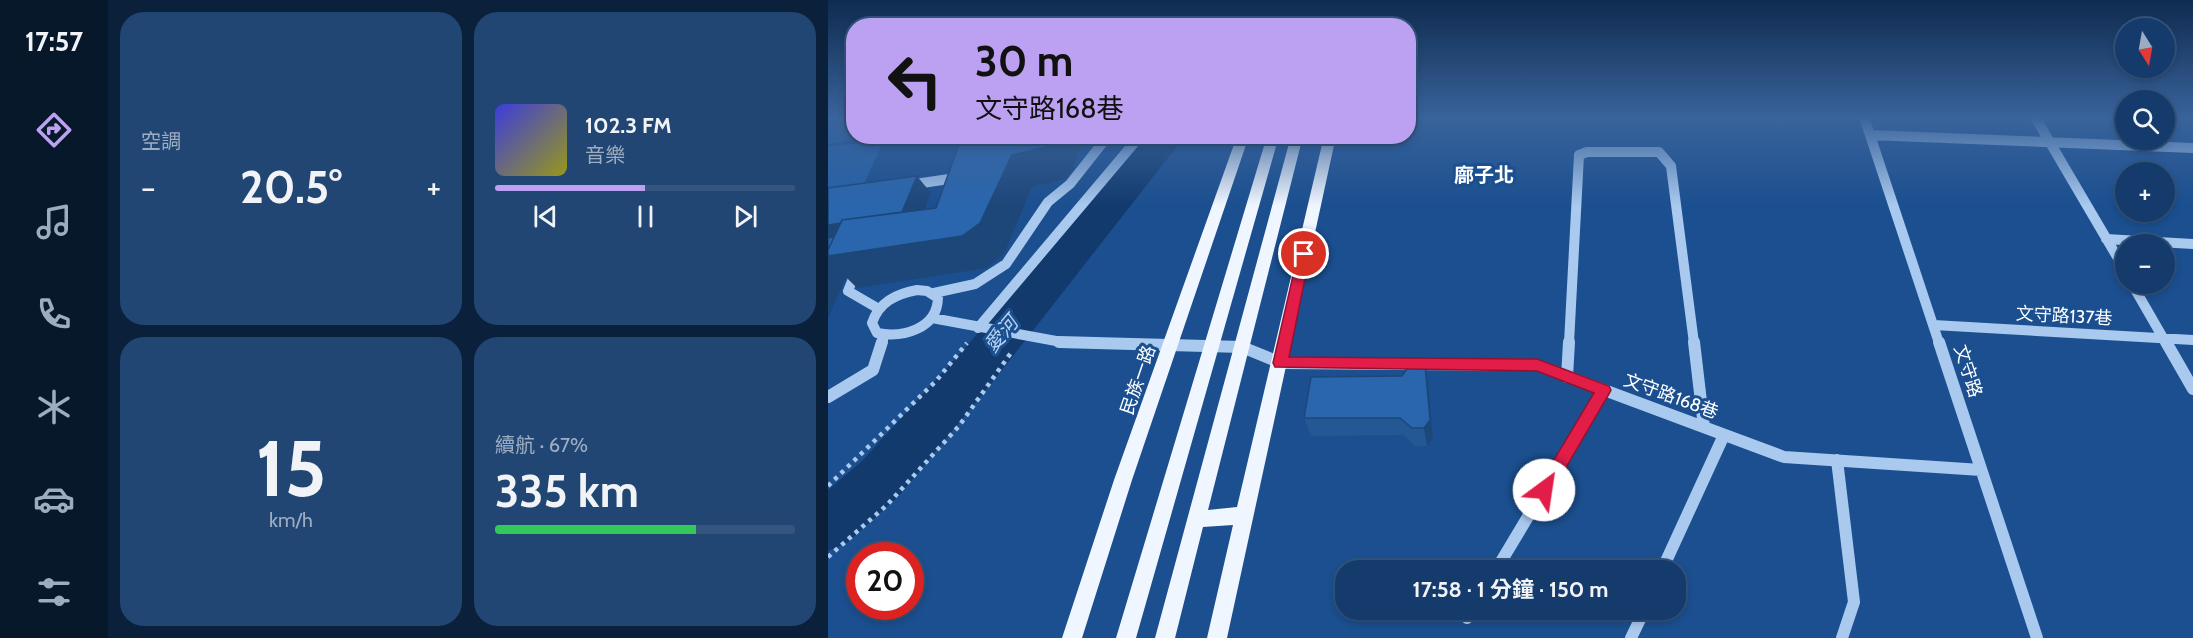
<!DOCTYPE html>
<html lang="zh-TW">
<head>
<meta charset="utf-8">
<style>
	:root { --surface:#143b6b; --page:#214673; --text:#f1f3f6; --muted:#9dadc1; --line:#33557e; --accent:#bca0f2 }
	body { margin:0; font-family:Cabin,"Noto Sans TC",sans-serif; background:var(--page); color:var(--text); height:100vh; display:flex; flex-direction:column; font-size:22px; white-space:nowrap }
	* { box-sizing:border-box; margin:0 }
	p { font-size:20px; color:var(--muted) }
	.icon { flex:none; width:33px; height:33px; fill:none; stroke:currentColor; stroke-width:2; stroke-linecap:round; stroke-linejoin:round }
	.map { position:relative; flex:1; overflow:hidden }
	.details { display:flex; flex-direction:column; gap:12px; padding:12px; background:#0b203b; width:720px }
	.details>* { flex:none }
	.hud { position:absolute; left:18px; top:18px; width:570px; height:126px; border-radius:24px; box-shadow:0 3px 9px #0003,0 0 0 2px var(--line); background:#bca0f2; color:#111; overflow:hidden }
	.needle { width:39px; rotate:169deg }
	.fabs { position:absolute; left:1287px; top:18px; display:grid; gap:12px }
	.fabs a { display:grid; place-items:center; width:60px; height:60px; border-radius:50%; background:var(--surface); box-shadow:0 3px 9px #0003,0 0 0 2px var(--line); font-size:30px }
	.speed { position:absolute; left:18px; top:542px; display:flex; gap:12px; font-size:30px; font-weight:700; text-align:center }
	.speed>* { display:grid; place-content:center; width:78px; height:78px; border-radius:50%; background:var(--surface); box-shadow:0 3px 9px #0003,0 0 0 2px var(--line); line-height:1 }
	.speed .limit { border:9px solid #d22; background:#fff; color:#111 }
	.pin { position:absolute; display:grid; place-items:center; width:51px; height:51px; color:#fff; margin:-26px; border:3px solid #fff; border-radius:50%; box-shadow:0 2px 6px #0007 }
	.me { position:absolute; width:66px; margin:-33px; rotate:31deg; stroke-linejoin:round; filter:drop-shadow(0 0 4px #0008) }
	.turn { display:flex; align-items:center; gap:21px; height:126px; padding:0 30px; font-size:27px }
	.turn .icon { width:78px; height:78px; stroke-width:2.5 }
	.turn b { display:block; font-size:42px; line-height:51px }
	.big { font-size:45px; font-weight:700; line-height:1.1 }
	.details .widget { flex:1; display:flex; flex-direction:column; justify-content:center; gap:9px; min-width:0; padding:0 21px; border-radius:24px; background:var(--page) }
	.details .dial { align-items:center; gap:0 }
	.dial b { font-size:78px; line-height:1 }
	.song { display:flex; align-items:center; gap:18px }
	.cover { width:72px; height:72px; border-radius:9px; background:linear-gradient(135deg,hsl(240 70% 55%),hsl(60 70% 35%)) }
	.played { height:6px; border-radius:3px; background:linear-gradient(90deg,var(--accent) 50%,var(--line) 50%) }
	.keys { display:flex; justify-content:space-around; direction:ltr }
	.heat { display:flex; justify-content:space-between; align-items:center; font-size:33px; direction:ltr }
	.charge { height:9px; border-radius:4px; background:linear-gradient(90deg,#34c759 67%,var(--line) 0) }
	.details .tiles { flex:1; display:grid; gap:12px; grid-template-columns:repeat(2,1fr) }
	.trip { position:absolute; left:507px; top:560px; width:351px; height:60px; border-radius:24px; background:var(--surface); box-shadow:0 3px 9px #0003,0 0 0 2px var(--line); font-weight:700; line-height:60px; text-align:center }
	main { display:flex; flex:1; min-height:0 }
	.dock { display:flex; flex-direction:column; width:108px; justify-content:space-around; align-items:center; background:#08182b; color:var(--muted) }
	.dock .icon { width:42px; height:42px }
	.dock .active { color:var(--accent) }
	.dock b { font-size:27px; color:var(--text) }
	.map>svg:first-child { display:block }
	.green { fill:#2461a8 }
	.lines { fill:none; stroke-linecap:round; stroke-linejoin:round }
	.river { fill:#123a6d; fill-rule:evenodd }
	.path { stroke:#a9c9ee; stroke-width:4.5; stroke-dasharray:4 5; stroke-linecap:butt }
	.minor-far1 { stroke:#a9c9ee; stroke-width:10 }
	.minor { stroke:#a9c9ee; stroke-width:12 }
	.major { fill:#f0f6ff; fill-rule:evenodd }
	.wall { fill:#245895 }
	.shaded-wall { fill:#1d4779 }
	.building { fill:#2a66ad; stroke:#1d4779; stroke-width:1.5 }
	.route { fill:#e11d48; stroke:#92132f; stroke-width:1.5 }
	.labels { text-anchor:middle; stroke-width:6; stroke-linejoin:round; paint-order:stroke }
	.street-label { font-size:18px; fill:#fff; stroke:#1b4f8f }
	.neighbourhood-label { font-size:20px; font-weight:bold; fill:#fff; stroke:#1b4f8f }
	.water-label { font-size:20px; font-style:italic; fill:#b5d3f5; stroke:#1b4f8f }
</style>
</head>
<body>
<main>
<nav class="dock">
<b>17:57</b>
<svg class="icon active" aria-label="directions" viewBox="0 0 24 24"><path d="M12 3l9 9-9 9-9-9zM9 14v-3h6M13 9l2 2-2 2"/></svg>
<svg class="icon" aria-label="music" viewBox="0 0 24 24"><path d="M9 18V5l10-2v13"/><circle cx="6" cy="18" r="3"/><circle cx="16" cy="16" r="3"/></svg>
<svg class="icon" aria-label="phone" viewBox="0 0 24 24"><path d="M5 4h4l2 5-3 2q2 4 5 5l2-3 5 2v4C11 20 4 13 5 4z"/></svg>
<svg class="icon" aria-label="climate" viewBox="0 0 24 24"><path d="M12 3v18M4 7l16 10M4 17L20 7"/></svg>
<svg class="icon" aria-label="car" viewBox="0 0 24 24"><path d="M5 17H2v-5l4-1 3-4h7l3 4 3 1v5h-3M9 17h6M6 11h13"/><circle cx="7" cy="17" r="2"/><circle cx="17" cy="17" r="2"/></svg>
<svg class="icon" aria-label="filters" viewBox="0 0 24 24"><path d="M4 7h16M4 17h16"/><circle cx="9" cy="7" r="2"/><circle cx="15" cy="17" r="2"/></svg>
</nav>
<section class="details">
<div class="tiles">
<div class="widget"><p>空調</p>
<div class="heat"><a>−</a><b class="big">20.5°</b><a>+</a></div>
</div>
<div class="widget">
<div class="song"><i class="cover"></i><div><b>102.3 FM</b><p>音樂</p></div></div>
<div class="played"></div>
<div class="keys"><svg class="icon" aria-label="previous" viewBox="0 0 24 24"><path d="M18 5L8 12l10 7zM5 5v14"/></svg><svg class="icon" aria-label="pause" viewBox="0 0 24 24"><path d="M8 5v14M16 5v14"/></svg><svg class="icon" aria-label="next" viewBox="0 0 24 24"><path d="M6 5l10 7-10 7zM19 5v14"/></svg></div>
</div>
<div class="widget dial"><b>15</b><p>km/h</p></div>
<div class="widget"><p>續航 · 67%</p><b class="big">335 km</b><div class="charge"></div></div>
</div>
</section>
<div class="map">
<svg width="1365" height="638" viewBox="0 0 1365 638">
	<rect width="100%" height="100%" fill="#1b4f8f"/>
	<path class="green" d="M 0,117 L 25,117 L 26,136 L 38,137 L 0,144 Z
		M 56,140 L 35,186 L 0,190 L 0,147 Z"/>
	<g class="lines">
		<path class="river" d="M 319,136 L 357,136 L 171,374 L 71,496 L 19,543 L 0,551 L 0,490 L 33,462 L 137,348 Z"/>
		<path class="path" d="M 0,486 L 108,381 L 139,343
			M 0,557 L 59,505 L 131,426 L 185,350"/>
		<path class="minor-far1" d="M 1036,117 L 1111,343
			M 1207,117 L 1298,272
			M 1042,135 L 1365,148
			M 80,185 L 128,178 L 129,175
			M 1278,239 L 1365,244
			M 28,271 L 20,291 L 51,309
			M 1304,284 L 1338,343
			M 89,290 L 99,291 L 110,298 C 109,329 75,338 49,333 L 44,323 C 51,302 68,294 89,290 Z
			M 106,293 L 147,284 L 178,264 L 220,202 L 242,184 L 280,136
			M 104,318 L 239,343
			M 1106,325 L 1365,340
			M 150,328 L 312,136
			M 54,343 L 56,336
			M 741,343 L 751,155 L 759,152 L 831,152 L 843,166 L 866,343"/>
		<path class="minor" d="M 231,342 L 414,347 L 453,363 L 709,365 L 956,457 L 1153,470
			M 866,342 L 876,427
			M 1111,342 L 1209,638
			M 1338,342 L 1365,389
			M 739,377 L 741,342
			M 0,397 L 45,370 L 54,342
			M 1009,460 L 1026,602 L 1014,638
			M 668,570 L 776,390
			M 834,570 L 896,435
			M 639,618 L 645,609
			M 803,638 L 817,609"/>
		<path class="major" d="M 409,136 L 421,136 L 304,480 L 254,638 L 234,638 L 286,480 Z
			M 439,136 L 451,136 L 308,638 L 288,638 Z
			M 463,136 L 475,136 L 380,510 L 409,507 L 496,136 L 508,136 L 399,638 L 379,638 L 405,525 L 375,527 L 347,638 L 327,638 Z"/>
	</g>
	<path class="wall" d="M 600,382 L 605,438 L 599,446 L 587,446 L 576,435 L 483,436 L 476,418 Z"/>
	<path class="shaded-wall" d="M 227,136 L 263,136 L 250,151 L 245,169 L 237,179 L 204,187 L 176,254 L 159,268 L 29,288 L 18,277 L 0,319 L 0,225 L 89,176 L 103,193 L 88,230 L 134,236 L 184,155 Z
		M 597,364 L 600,382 L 605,438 L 599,446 L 596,428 Z"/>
	<path class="building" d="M 134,136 L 227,136 L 218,147 L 184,155 L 152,223 L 134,236 L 0,256 L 0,250 L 14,220 L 108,208 Z
		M 89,176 L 74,212 L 14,220 L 13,223 L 0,225 L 0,188 Z
		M 6,237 L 0,250 L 0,238 Z
		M 590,361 L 597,364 L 602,420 L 596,428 L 584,428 L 572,418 L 476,418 L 483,377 L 574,376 L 583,363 Z"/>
	<linearGradient id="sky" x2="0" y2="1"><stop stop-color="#0f2b4f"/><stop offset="0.57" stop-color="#39639b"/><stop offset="1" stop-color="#39639b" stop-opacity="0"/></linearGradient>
	<rect width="1365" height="206" fill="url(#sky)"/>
	<path class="route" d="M 476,249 L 482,254 L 461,357 L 709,359 L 781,386 L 783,390 L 781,394 L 722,495 L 716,497 L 710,495 L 708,490 L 766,393 L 709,371 L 447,367 L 445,363 L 470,254 Z"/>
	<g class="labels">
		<g class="street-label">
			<text transform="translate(1236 316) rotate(3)" y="6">文守路137巷</text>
			<text transform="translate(1140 371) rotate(72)" y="6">文守路</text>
			<text transform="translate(310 380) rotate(-71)" y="6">民族一路</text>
			<text transform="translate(843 396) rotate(20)" y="6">文守路168巷</text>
		</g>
		<g class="neighbourhood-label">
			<text x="656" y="182">廍子北</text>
		</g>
		<g class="water-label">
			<text transform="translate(173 334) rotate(-50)" y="7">愛河</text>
		</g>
	</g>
</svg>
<div class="fabs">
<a><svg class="needle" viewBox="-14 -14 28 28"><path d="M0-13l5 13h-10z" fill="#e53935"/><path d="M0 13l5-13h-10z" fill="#9dadc1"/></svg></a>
<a><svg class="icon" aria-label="search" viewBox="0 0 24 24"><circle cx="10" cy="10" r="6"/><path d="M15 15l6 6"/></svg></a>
<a>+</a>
<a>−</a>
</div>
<div class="speed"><div class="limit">20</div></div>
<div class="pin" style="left:476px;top:254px;background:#d93025"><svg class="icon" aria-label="arrive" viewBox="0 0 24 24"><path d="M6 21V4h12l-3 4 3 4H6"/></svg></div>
<svg class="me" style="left:716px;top:490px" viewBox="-20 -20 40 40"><circle r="19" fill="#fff"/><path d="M0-13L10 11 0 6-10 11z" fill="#e11d48"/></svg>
<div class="trip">17:58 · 1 分鐘 · 150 m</div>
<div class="hud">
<div class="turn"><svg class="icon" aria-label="left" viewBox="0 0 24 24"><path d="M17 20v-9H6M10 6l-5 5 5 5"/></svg><div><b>30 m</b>文守路168巷</div></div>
</div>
</div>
</main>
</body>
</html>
